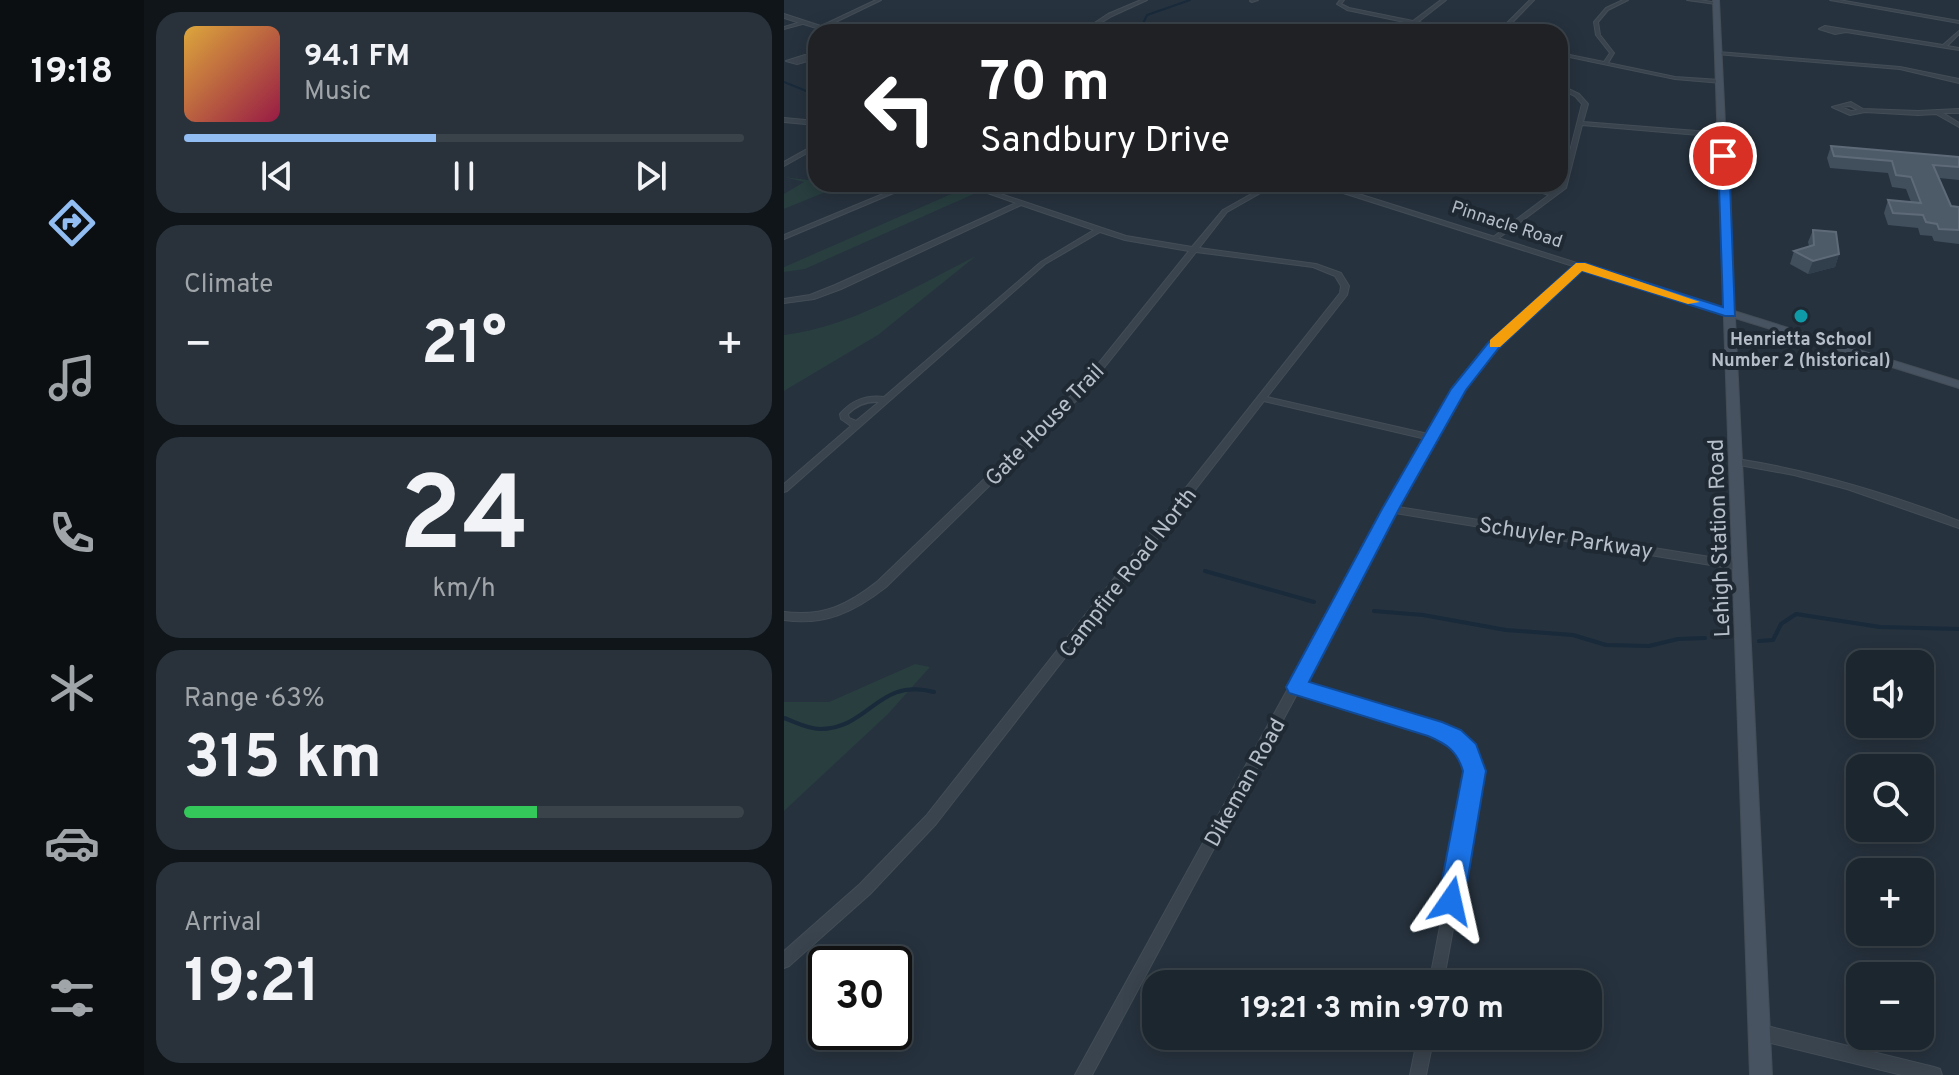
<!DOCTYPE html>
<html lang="en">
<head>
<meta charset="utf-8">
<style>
	:root { --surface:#1c262e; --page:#29323a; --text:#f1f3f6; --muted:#a0a5aa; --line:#3a434a; --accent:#91bdf3 }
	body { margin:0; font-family:Overpass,sans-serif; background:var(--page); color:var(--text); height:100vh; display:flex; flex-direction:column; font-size:30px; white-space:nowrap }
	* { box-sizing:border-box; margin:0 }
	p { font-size:26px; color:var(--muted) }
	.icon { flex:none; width:44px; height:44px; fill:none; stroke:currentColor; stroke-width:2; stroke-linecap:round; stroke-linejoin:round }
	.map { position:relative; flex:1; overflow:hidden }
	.side { display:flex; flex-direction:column; gap:12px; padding:12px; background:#0f1519; width:640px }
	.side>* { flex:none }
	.top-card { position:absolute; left:24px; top:24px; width:760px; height:168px; border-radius:24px; box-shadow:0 4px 20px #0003,0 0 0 2px var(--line); background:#202124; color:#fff; overflow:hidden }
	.tools { position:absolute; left:1062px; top:650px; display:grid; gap:16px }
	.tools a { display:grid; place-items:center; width:88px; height:88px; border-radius:16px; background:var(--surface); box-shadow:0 4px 20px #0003,0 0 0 2px var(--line); font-size:40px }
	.speed { position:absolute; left:24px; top:946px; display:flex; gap:16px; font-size:40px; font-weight:700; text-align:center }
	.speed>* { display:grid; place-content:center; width:104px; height:104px; border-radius:50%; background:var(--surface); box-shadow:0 4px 20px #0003,0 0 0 2px var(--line); line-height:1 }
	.speed .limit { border:4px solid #111; border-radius:12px; background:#fff; color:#111 }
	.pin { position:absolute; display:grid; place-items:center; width:68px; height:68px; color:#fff; margin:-34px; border:4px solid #fff; border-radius:50%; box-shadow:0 2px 8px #0007 }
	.me { position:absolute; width:88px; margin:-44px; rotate:11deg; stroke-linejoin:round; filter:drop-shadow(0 0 6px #0008) }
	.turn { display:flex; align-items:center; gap:28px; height:168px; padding:0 40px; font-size:36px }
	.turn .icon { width:104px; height:104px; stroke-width:2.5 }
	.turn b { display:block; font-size:56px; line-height:68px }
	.big { font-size:60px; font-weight:700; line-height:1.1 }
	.side .tile { flex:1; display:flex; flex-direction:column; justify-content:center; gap:12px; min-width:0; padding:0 28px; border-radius:24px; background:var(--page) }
	.side .dial { align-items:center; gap:0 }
	.dial b { font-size:104px; line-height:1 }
	.song { display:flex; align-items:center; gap:24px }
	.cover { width:96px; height:96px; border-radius:12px; background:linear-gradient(135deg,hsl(40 70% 55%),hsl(340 70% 35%)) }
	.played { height:8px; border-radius:4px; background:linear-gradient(90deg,var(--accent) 45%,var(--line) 45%) }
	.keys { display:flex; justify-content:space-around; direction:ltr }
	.heat { display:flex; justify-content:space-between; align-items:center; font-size:44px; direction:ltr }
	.charge { height:12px; border-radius:6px; background:linear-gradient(90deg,#34c759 63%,var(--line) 0) }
	.trip { position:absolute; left:358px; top:970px; width:460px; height:80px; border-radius:24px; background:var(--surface); box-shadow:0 4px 20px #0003,0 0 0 2px var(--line); font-weight:700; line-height:80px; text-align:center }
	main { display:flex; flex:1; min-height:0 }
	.tab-bar { display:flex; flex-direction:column; width:144px; justify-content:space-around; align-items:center; background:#0b0f12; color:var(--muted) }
	.tab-bar .icon { width:56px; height:56px }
	.tab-bar .active { color:var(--accent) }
	.tab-bar b { font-size:36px; color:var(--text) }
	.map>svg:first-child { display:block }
	.green { fill:#283e3f }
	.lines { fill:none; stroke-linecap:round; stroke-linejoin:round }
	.stream-far1 { stroke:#192a3b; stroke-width:2 }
	.stream { stroke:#192a3b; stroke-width:4 }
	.minor-casing { stroke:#434d57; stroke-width:2 }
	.tertiary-casing { stroke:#434d57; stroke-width:2 }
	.secondary-casing { stroke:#434d57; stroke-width:2 }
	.minor { fill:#3a444e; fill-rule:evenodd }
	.tertiary { fill:#3a444e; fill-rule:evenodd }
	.secondary { fill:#485361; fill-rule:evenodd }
	.wall { fill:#414e5c }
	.shaded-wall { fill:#313e4b }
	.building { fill:#4d5b68; stroke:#5e6a77; stroke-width:2 }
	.route { fill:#1a73e8; stroke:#114b97; stroke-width:2 }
	.slow { fill:#f59e0b }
	.culture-dot { fill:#0f9aa8; stroke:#1f2933; stroke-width:3 }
	.labels { text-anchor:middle; stroke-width:8; stroke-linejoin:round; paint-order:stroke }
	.far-street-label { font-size:18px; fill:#b6bfc9; stroke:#1f2933 }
	.far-poi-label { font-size:18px; font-weight:bold; fill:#b6bfc9; stroke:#1f2933 }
	.street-label { font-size:22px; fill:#b6bfc9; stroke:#1f2933 }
</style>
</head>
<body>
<main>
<nav class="tab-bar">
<b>19:18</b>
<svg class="icon active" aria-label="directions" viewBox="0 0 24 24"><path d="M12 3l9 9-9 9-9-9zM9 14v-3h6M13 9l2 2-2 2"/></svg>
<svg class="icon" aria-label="music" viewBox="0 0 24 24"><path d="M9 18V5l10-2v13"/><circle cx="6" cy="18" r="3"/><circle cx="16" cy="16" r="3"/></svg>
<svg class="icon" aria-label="phone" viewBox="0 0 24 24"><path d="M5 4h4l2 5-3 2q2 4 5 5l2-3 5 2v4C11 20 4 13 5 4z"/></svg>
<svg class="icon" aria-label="climate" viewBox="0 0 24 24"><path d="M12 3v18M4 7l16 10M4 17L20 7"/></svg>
<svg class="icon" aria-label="car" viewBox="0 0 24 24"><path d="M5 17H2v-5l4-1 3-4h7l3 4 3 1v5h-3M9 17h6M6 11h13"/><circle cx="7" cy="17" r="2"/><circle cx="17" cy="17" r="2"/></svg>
<svg class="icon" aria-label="filters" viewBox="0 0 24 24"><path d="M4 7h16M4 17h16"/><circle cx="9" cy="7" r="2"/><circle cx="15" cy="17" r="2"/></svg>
</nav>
<section class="side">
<div class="tile">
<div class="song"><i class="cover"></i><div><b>94.1 FM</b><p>Music</p></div></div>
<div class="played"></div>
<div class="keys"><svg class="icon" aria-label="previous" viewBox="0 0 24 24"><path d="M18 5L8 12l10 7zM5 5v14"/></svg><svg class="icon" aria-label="pause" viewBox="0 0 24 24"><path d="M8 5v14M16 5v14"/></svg><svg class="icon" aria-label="next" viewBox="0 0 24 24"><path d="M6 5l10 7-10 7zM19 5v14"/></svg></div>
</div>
<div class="tile"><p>Climate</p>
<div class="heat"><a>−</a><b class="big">21°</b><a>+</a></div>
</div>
<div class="tile dial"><b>24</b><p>km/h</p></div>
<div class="tile"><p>Range · 63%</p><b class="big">315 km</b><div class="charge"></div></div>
<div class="tile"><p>Arrival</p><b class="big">19:21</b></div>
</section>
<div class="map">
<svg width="1175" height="1075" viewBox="0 0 1175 1075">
	<rect width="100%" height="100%" fill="#26323e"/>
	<path class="green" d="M 32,175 L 32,184 L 61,184 L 0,209 L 0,194 L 20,182 L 0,177 L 24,180 Z
		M 181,188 L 192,193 L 21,269 L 0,272 L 0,267 Z
		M 192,256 L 94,335 L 0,391 L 0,335 C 68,327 131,286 192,256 Z
		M 131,664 L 146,667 L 104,714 L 0,811 L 0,702 L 45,702 Z"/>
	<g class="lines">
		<path class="stream-far1" d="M 355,32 L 363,15 L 406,0
			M 0,82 L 32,95"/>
		<path class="stream" d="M 421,571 L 530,602
			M 590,611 L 639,615 L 722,630 L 789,635 L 822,645 L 865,646 L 894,639 L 921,638
			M 975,641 L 989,640 L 997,624 L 1012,614 L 1096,627 L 1175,629
			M 0,718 C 11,722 24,729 36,729 C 85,729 94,677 150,692"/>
		<g class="minor-casing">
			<path id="minor" d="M 92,0 L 97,0 L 37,29 L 33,28 Z
				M 357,0 L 363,0 L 328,16 L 302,32 L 297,32 L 324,14 Z
				M 467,0 L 474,0 L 468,2 L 466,1 Z
				M 556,0 L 560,0 L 557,4 L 565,8 L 629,21 L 657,0 L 662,0 L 634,22 L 676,32 L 668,32 L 563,10 L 553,4 Z
				M 746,0 L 750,0 L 719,32 L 714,32 Z
				M 839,0 L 844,0 L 824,10 L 814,22 L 816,35 L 830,53 L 824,63 L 891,77 L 936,80 L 938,83 L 891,79 L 776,55 L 776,53 L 820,62 L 826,53 L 812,35 L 810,22 L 822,8 Z
				M 903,0 L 916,0 L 934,3 L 932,4 Z
				M 1046,0 L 1055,0 L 1175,21 L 1175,23 Z
				M 20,21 L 22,23 L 0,29 L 0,27 Z
				M 1041,26 L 1159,45 L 1175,31 L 1175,34 L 1163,46 L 1175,48 L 1175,50 L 1062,32 L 1051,34 L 1035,29 Z
				M 934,52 L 1116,67 L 1175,79 L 1175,83 L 1116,69 L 932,54 Z
				M 21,55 L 31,59 L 13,64 L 2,61 Z
				M 776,85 L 795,94 L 804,104 L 799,122 L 938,133 L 941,135 L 938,137 L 798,125 L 782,188 L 712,240 L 708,240 L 708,238 L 765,195 L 731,184 L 741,184 L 769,192 L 777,186 L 798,104 L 791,96 L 776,89 Z
				M 1067,102 L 1079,109 L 1134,111 L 1175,109 L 1175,113 L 1159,113 L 1175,123 L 1175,127 L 1152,114 L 1134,115 L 1081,112 L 1066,115 L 1048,107 ZM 1066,106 L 1074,110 L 1067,111 L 1057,107 Z
				M 0,118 L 32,121 L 32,125 L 0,122 Z
				M 32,144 L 32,148 L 0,166 L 0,162 Z
				M 123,184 L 131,184 L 0,239 L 0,235 Z
				M 178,184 L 187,184 L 342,236 L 408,247 L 439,210 L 485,184 L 492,184 L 443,212 L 415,248 L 532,264 L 557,273 L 565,286 L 563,295 L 483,397 L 644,434 L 658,410 L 706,344 L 794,265 L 800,266 L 712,348 L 666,410 L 614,507 L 957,562 L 962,566 L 957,570 L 611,513 L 518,684 C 553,694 665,719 686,744 C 697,758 696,774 694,791 L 659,984 L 645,984 L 682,791 C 683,779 685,765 679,754 C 663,728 547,701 514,692 L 308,1075 L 291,1075 L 602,511 L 601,509 L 605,506 L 642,439 L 480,401 L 152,824 L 86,894 L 5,966 L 0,968 L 0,951 L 76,884 L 142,816 L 556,293 L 557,286 L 551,276 L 529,267 L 412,252 L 300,393 L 102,587 C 70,612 41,626 0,620 L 0,612 C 39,617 64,605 94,581 L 294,389 L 405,251 L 341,240 L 316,232 L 261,264 L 3,491 L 0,492 L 0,484 L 67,426 L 57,419 L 56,414 C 68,400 82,395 100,397 L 257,262 L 310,230 L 237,205 L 57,289 L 30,299 L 0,303 L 0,299 L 26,295 L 51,285 L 232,203 ZM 95,402 L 72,421 L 65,418 L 64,414 C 73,405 82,401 95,402 Z
				M 953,459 C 1030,471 1103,493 1175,521 L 1175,528 L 1063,489 L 1010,475 L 950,464 L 948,462 L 950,460 Z
				M 975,1024 L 1150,1067 L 1156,1069 L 1158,1075 L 1118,1075 L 975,1040 L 970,1037 L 967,1032 L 970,1027 Z
				M 634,1036 L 650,1036 L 642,1075 L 626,1075 Z"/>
		</g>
		<g class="tertiary-casing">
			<path id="tertiary" d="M 0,14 L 52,31 L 53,32 L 45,32 L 0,18 Z
				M 531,184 L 543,184 L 951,313 L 949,315 L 943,315 Z"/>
		</g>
		<g class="secondary-casing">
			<path id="secondary" d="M 929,0 L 935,0 L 950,311 L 1175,381 L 1175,388 L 951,318 L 988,1075 L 966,1075 Z"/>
		</g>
		<use href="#minor" class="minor"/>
		<use href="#tertiary" class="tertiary"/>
		<use href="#secondary" class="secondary"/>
	</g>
	<path class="wall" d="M 1047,146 L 1175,157 L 1175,180 L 1155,178 L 1167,206 L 1175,207 L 1175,244 L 1150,241 L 1148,236 L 1136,235 L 1134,228 L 1104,225 L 1100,213 L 1104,200 L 1127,202 L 1122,189 L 1108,187 L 1104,173 L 1046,168 L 1043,158 Z
		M 1029,230 L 1055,254 L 1051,267 L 1024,274 L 1006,264 L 1010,251 L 1025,246 L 1024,242 Z"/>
	<path class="shaded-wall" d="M 1055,254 L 1051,267 L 1024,274 L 1029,261 Z"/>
	<path class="building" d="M 1047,146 L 1175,157 L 1175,167 L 1149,165 L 1167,206 L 1175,207 L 1175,230 L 1155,229 L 1153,224 L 1142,222 L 1139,215 L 1109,213 L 1104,200 L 1137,203 L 1127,177 L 1112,175 L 1108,161 L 1050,156 Z
		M 1029,230 L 1052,232 L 1055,254 L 1029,261 L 1010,251 L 1030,245 Z"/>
	<path class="route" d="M 939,153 L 945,156 L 951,316 L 941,316 L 798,271 L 714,349 L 682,390 L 615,509 L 525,682 L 658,722 L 677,730 L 692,744 L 702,771 L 680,901 L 676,910 L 667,913 L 658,910 L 654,901 L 679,771 C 673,751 663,744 644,736 L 505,693 L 502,687 L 598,509 L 667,389 L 704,343 L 792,263 L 801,263 L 939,307 L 934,156 Z"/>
	<path class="slow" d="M 792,263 L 801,263 L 916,302 L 904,304 L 798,271 L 716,347 L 706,347 L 706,340 Z"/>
	<circle class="culture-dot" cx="1017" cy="316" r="8"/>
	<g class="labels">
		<g class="far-street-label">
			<text transform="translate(723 224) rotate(18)" y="6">Pinnacle Road</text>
		</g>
		<g class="far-poi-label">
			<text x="1017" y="345">Henrietta School<tspan x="1017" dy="21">Number 2 (historical)</tspan></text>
		</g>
		<g class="street-label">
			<text transform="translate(260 424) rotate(-46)" y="8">Gate House Trail</text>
			<text transform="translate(782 537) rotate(9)" y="8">Schuyler Parkway</text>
			<text transform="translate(934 538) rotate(-92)" y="8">Lehigh Station Road</text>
			<text transform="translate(343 572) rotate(-52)" y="8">Campfire Road North</text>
			<text transform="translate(460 782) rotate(-61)" y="8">Dikeman Road</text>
		</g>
	</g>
</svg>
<div class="tools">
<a><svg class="icon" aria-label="sound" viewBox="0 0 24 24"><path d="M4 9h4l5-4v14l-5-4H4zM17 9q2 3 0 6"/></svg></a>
<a><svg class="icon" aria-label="search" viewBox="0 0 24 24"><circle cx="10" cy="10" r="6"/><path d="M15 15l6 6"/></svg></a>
<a>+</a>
<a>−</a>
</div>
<div class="speed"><div class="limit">30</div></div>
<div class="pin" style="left:939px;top:156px;background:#d93025"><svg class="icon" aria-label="arrive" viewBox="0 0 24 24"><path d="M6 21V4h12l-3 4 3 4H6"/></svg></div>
<svg class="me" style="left:667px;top:901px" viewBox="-20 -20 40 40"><path d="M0-17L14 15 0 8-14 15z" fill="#1a73e8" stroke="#fff" stroke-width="4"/></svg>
<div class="trip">19:21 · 3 min · 970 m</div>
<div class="top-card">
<div class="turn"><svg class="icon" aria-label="left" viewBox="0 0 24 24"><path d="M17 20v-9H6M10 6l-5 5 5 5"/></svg><div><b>70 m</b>Sandbury Drive</div></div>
</div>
</div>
</main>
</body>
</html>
